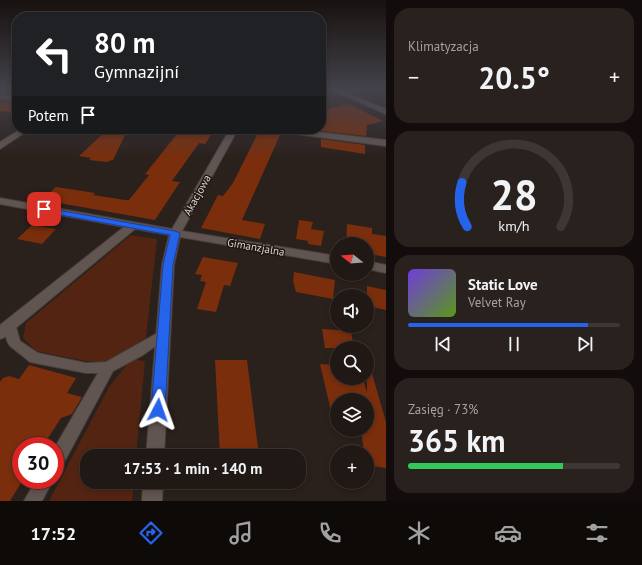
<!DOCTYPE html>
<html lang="pl">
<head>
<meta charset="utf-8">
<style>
	:root { --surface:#201815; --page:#28211e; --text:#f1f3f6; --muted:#a2a0a0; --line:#3d3734; --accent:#2563eb }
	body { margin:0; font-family:"PT Sans",sans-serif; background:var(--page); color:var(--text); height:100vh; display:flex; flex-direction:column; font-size:15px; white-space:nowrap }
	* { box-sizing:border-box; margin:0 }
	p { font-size:13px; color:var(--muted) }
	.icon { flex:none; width:22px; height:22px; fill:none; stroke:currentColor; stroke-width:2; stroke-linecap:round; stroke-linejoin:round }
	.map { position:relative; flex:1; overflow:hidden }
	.side { display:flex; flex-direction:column; gap:8px; padding:8px; background:#120d0c; width:256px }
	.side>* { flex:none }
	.guide { position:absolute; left:12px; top:12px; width:314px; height:122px; border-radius:16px; box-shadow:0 2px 6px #0003,0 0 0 1px var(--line); background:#202124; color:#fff; overflow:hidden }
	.needle { width:26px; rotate:287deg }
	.controls { position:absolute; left:330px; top:237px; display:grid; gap:8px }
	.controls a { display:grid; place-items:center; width:44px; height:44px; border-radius:50%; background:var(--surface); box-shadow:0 2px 6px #0003,0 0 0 1px var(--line); font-size:20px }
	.speed { position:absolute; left:12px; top:437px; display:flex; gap:8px; font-size:20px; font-weight:700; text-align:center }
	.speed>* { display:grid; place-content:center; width:52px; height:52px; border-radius:50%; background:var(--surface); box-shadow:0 2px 6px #0003,0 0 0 1px var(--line); line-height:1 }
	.speed .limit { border:6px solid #d22; background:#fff; color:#111 }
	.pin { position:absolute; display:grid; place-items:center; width:34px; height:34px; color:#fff; margin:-17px; border-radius:8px; box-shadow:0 2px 6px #0006 }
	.me { position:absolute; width:44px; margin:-22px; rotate:4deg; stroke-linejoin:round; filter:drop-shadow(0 0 3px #0008) }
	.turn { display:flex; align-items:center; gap:14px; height:84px; padding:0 16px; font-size:18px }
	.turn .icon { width:52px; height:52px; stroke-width:2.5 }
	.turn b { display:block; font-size:28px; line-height:34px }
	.then { display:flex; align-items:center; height:38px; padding:0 16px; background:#0003; gap:8px; font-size:15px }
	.big { font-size:30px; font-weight:700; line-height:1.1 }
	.side .card { flex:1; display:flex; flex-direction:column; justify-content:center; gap:6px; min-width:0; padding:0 14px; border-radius:16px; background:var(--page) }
	.side .dial { align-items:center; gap:0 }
	.dial svg { height:104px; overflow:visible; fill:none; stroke:var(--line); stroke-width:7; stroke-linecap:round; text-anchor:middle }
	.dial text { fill:var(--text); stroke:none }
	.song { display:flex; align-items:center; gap:12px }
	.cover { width:48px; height:48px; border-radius:6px; background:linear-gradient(135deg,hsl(260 70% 55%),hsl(90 70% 35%)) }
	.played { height:4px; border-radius:2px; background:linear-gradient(90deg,var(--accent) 85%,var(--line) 85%) }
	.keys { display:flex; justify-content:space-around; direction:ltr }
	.heat { display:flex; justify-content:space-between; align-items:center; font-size:22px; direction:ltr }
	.charge { height:6px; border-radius:3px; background:linear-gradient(90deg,#34c759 73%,var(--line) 0) }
	.trip { position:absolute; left:80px; top:449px; width:226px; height:40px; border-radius:16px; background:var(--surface); box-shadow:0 2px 6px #0003,0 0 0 1px var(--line); font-weight:700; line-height:40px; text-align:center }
	.menu { display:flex; height:64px; justify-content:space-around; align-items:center; background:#0d0a08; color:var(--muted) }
	.menu .icon { width:28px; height:28px }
	.menu .current { color:var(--accent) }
	.menu b { font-size:18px; color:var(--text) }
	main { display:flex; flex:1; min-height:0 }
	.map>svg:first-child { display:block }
	.green { fill:#532412 }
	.building { fill:#7a2e0c }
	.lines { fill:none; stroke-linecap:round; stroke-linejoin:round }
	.lane-casing { stroke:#473e3b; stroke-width:2 }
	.street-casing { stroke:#473e3b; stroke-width:2 }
	.secondary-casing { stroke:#473e3b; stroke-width:2 }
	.lane { fill:#615551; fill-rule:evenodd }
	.street { fill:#615551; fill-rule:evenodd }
	.secondary { fill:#615551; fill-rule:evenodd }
	.route { fill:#2563eb; stroke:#184099 }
	.labels { text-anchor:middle; stroke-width:3; stroke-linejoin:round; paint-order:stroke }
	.street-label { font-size:11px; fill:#dcd4d2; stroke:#201613 }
</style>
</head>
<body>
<main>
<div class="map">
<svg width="386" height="501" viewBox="0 0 386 501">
	<rect width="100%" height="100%" fill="#2a201c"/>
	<path class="green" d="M 131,235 L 157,239 L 146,338 L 107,362 L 86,361 L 36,351 L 23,338 L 26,323 Z
		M 137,360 L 145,361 L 136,456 L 87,456 L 87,482 L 134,482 L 132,501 L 49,501 L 109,387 L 129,362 Z"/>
	<path class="building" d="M 6,89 L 17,89 L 17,95 L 0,94 Z
		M 0,101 L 17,102 L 17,113 L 0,111 Z
		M 349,104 L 383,121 L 367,125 L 366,136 L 321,131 L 321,110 Z
		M 108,129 L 128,129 L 113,160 L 106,162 L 89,160 L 91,158 L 79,156 Z
		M 181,129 L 215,129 L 205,144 L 199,143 L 172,181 L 180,182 L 155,220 L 42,200 L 56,187 L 95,193 L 93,195 L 125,200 L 129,200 L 149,175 L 145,174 Z
		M 258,133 L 280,135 L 242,220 L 265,224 L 260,239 L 201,228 L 218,195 L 223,196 L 233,183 Z
		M 321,139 L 365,145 L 365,154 L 321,147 Z
		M 299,220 L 313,222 L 311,229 L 324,231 L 321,246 L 308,244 L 308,241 L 296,239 Z
		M 347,224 L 372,228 L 372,234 L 386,236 L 386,257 L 370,254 L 370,248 L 367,248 L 367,244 L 346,244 Z
		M 32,225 L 56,229 L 42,244 L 17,239 Z
		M 203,257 L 238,263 L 230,286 L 224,285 L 216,312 L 197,309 L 206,282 L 200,281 L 202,275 L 195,274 Z
		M 294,272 L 335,280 L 333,299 L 296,292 L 293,281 Z
		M 367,286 L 386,290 L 386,310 L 367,306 Z
		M 322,329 L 351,331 L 354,348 L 325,348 Z
		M 215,360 L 247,360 L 259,456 L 220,456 Z
		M 320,364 L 337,365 L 337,378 L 363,378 L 367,393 L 367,371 L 371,370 L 386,422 L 386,468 L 367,465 L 367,452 L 364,452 L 361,430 L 367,430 L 367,400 L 337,400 L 337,411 L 331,411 Z
		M 29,365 L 76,378 L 67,393 L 82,397 L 72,414 L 61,418 L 43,446 L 21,446 L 21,483 L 10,501 L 0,501 L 0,382 L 3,378 L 9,376 L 19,379 Z"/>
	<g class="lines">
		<g class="lane-casing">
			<path id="lane" d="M 11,321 L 15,323 L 20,341 L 38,353 L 86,363 L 106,362 L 159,332 L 163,330 L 167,332 L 169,335 L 167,338 L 143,355 L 113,371 L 61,468 L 55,470 L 55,447 L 98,373 L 86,373 L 35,363 L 30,362 L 10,346 C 6,341 3,329 7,323 Z
				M 36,480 L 53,480 L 42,501 L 24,501 Z"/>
		</g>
		<g class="street-casing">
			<path id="street" d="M 0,95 L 17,97 L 17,101 L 0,99 Z
				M 21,129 L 30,129 L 0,149 L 0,142 Z
				M 230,129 L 238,129 L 182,231 L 337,256 L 337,264 L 180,237 L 174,265 L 164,456 L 146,456 L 162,265 L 169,235 L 135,229 L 5,337 L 0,339 L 0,325 L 124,227 L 0,204 L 0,198 L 172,229 Z
				M 269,129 L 292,129 L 386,140 L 386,146 L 273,131 Z
				M 367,261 L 386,265 L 386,273 L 367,269 Z
				M 143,482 L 163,482 L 162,501 L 142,501 Z"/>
		</g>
		<g class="secondary-casing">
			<path id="secondary" d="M 329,89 L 338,89 L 386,109 L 386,114 Z"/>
		</g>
		<use href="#lane" class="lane"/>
		<use href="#street" class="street"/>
		<use href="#secondary" class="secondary"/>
	</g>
	<linearGradient id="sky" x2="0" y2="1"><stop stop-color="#17120f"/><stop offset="0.56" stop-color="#44424b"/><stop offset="1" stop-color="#44424b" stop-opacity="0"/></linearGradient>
	<rect width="386" height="159" fill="url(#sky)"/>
	<path class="route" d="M 41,207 L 175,231 L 180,233 L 173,265 L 165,410 L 163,415 L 158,416 L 153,415 L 151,410 L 163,265 L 170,235 L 44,212 L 40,209 Z"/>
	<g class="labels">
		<g class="street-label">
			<text transform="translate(197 195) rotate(-61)" y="4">Akacjowa</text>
			<text transform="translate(256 247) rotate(10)" y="4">Gimanzjalna</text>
		</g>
	</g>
</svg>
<div class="controls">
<a><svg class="needle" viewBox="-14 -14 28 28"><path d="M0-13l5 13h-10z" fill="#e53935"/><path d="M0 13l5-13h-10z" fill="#a2a0a0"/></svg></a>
<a><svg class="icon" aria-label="sound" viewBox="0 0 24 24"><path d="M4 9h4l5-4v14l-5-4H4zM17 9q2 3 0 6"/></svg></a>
<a><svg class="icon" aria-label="search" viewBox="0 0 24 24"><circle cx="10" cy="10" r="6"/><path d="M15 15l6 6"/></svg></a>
<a><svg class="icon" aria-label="layers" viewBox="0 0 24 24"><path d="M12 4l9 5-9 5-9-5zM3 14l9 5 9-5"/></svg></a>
<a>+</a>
</div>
<div class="speed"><div class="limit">30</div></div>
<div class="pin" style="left:44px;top:209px;background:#d93025"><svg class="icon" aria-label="arrive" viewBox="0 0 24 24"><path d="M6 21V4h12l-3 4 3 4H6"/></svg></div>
<svg class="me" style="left:158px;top:410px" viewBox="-20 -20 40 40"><path d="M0-17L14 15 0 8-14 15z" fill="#2563eb" stroke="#fff" stroke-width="4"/></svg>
<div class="trip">17:53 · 1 min · 140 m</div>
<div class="guide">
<div class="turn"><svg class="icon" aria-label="left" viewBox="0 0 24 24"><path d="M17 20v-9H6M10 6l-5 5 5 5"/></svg><div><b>80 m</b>Gymnazijní</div></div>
<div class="then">Potem<svg class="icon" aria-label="arrive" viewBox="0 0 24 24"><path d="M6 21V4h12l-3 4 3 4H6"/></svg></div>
</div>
</div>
<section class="side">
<div class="card"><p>Klimatyzacja</p>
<div class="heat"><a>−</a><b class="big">20.5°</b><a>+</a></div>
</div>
<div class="card dial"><svg viewBox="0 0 100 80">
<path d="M14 69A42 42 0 1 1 86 69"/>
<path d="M14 69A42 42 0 0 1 10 35" stroke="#2563eb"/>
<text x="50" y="56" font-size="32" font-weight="700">28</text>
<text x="50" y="72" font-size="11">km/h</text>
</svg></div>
<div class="card">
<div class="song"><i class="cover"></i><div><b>Static Love</b><p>Velvet Ray</p></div></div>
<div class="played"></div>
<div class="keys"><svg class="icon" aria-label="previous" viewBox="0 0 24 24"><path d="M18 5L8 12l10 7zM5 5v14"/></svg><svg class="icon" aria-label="pause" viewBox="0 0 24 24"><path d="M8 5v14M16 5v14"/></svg><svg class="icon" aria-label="next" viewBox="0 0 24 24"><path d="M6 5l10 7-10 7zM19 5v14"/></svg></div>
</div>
<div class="card"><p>Zasięg · 73%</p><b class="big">365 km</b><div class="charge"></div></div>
</section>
</main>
<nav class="menu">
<b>17:52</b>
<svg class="icon current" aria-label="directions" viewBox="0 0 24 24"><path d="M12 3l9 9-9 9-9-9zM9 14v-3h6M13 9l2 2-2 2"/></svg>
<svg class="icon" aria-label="music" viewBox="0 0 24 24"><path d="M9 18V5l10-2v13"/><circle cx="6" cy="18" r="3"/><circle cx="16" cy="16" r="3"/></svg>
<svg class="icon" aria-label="phone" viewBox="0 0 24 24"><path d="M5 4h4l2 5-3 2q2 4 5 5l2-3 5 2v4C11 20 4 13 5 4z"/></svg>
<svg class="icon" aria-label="climate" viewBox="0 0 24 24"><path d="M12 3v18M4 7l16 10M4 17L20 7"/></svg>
<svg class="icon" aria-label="car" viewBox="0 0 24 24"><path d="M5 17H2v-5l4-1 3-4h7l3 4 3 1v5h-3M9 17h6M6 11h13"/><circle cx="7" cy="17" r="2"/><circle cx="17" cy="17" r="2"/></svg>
<svg class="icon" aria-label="filters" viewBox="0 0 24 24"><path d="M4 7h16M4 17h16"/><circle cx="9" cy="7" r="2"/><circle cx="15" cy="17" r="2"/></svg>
</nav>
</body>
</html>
